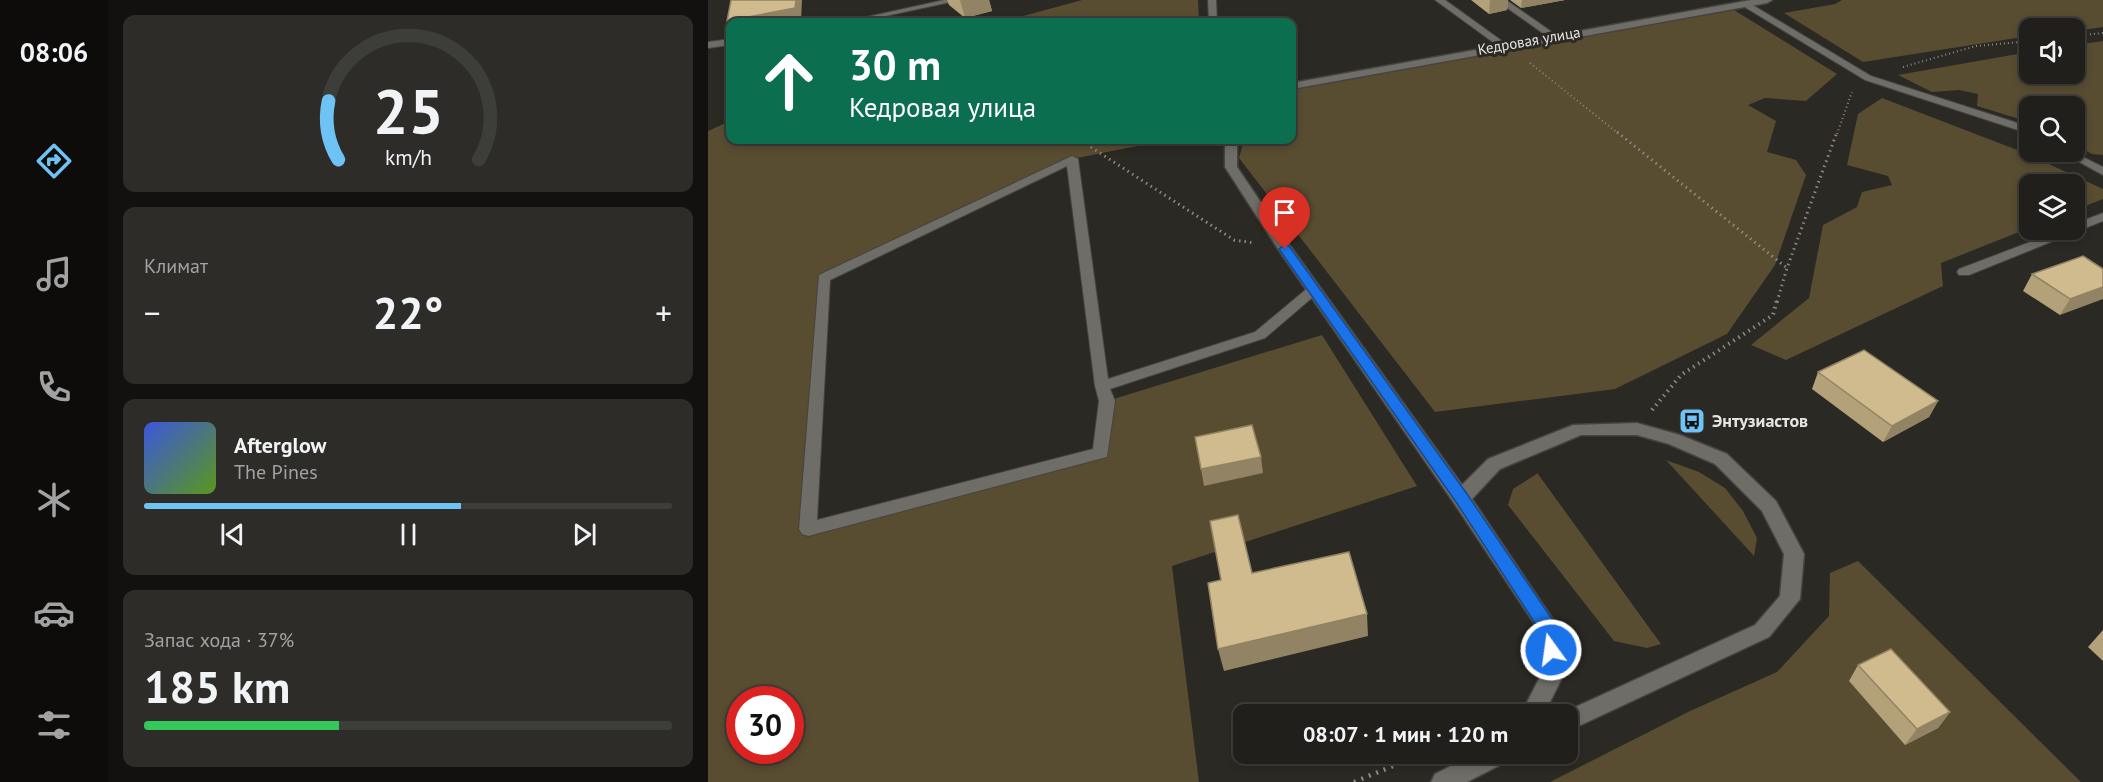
<!DOCTYPE html>
<html lang="ru">
<head>
<meta charset="utf-8">
<style>
	:root { --surface:#201f1b; --page:#2d2c28; --text:#f1f3f6; --muted:#a2a2a3; --line:#3d3d3a; --accent:#6fc2f4 }
	body { margin:0; font-family:"PT Sans",sans-serif; background:var(--page); color:var(--text); height:100vh; display:flex; flex-direction:column; font-size:22px; white-space:nowrap }
	* { box-sizing:border-box; margin:0 }
	p { font-size:20px; color:var(--muted) }
	.icon { flex:none; width:33px; height:33px; fill:none; stroke:currentColor; stroke-width:2; stroke-linecap:round; stroke-linejoin:round }
	.map { position:relative; flex:1; overflow:hidden }
	.drawer { display:flex; flex-direction:column; gap:15px; padding:15px; background:#12110f; width:600px }
	.drawer>* { flex:none }
	.top-card { position:absolute; left:18px; top:18px; width:570px; height:126px; border-radius:12px; box-shadow:0 3px 9px #0003,0 0 0 2px var(--line); background:#0b6e4f; color:#fff; overflow:hidden }
	.tools { position:absolute; left:1311px; top:18px; display:grid; gap:12px }
	.tools a { display:grid; place-items:center; width:66px; height:66px; border-radius:12px; background:var(--surface); box-shadow:0 3px 9px #0003,0 0 0 2px var(--line); font-size:30px }
	.speed { position:absolute; left:18px; top:686px; display:flex; gap:12px; font-size:30px; font-weight:700; text-align:center }
	.speed>* { display:grid; place-content:center; width:78px; height:78px; border-radius:50%; background:var(--surface); box-shadow:0 3px 9px #0003,0 0 0 2px var(--line); line-height:1 }
	.speed .limit { border:9px solid #d22; background:#fff; color:#111 }
	.pin { position:absolute; display:grid; place-items:center; width:51px; height:51px; color:#fff; margin:-62px -26px; border-radius:50% 50% 50% 0; rotate:-45deg; box-shadow:0 0 6px #0007 }
	.pin .icon { rotate:45deg }
	.me { position:absolute; width:66px; margin:-33px; rotate:346deg; stroke-linejoin:round; filter:drop-shadow(0 0 4px #0008) }
	.turn { display:flex; align-items:center; gap:21px; height:126px; padding:0 24px; font-size:27px }
	.turn .icon { width:78px; height:78px; stroke-width:2.5 }
	.turn b { display:block; font-size:42px; line-height:51px }
	.big { font-size:45px; font-weight:700; line-height:1.1 }
	.drawer .widget { flex:1; display:flex; flex-direction:column; justify-content:center; gap:9px; min-width:0; padding:0 21px; border-radius:12px; background:var(--page) }
	.drawer .dial { align-items:center; gap:0 }
	.dial svg { height:156px; overflow:visible; fill:none; stroke:var(--line); stroke-width:7; stroke-linecap:round; text-anchor:middle }
	.dial text { fill:var(--text); stroke:none }
	.song { display:flex; align-items:center; gap:18px }
	.cover { width:72px; height:72px; border-radius:9px; background:linear-gradient(135deg,hsl(230 70% 55%),hsl(90 70% 35%)) }
	.played { height:6px; border-radius:3px; background:linear-gradient(90deg,var(--accent) 60%,var(--line) 60%) }
	.keys { display:flex; justify-content:space-around; direction:ltr }
	.heat { display:flex; justify-content:space-between; align-items:center; font-size:33px; direction:ltr }
	.charge { height:9px; border-radius:4px; background:linear-gradient(90deg,#34c759 37%,var(--line) 0) }
	.trip { position:absolute; left:525px; top:704px; width:345px; height:60px; border-radius:12px; background:var(--surface); box-shadow:0 3px 9px #0003,0 0 0 2px var(--line); font-weight:700; line-height:60px; text-align:center }
	main { display:flex; flex:1; min-height:0 }
	.dock { display:flex; flex-direction:column; width:108px; justify-content:space-around; align-items:center; background:#0d0c0b; color:var(--muted) }
	.dock .icon { width:42px; height:42px }
	.dock .on { color:var(--accent) }
	.dock b { font-size:27px; color:var(--text) }
	.map>svg:first-child { display:block }
	.green { fill:#584c31; fill-rule:evenodd }
	.lines { fill:none; stroke-linecap:round; stroke-linejoin:round }
	.service-casing { stroke:#464441; stroke-width:2 }
	.minor-casing { stroke:#464441; stroke-width:3 }
	.path-far3 { stroke:#8b8a86; stroke-width:2; stroke-dasharray:1 3; stroke-linecap:butt }
	.path-far2 { stroke:#8b8a86; stroke-width:3; stroke-dasharray:1.5 4; stroke-linecap:butt }
	.path-far1 { stroke:#8b8a86; stroke-width:4; stroke-dasharray:1.5 4.5; stroke-linecap:butt }
	.path { stroke:#8b8a86; stroke-width:4.5; stroke-dasharray:2 6; stroke-linecap:butt }
	.service { fill:#6f6d68; fill-rule:evenodd }
	.minor { fill:#6f6d68; fill-rule:evenodd }
	.wall { fill:#b2a179 }
	.shaded-wall { fill:#918363 }
	.building { fill:#cfbb8d; stroke:#918363; stroke-width:1.5 }
	.route { fill:#1a73e8; stroke:#114b97; stroke-width:1.5 }
	.labels { text-anchor:middle; stroke-width:6; stroke-linejoin:round; paint-order:stroke }
	.far-street-label { font-size:15px; fill:#e7e5e3; stroke:#2a2924 }
	.poi-label { font-size:18px; font-weight:bold; fill:#e7e5e3; stroke:#2a2924; text-anchor:start }
</style>
</head>
<body>
<main>
<nav class="dock">
<b>08:06</b>
<svg class="icon on" aria-label="directions" viewBox="0 0 24 24"><path d="M12 3l9 9-9 9-9-9zM9 14v-3h6M13 9l2 2-2 2"/></svg>
<svg class="icon" aria-label="music" viewBox="0 0 24 24"><path d="M9 18V5l10-2v13"/><circle cx="6" cy="18" r="3"/><circle cx="16" cy="16" r="3"/></svg>
<svg class="icon" aria-label="phone" viewBox="0 0 24 24"><path d="M5 4h4l2 5-3 2q2 4 5 5l2-3 5 2v4C11 20 4 13 5 4z"/></svg>
<svg class="icon" aria-label="climate" viewBox="0 0 24 24"><path d="M12 3v18M4 7l16 10M4 17L20 7"/></svg>
<svg class="icon" aria-label="car" viewBox="0 0 24 24"><path d="M5 17H2v-5l4-1 3-4h7l3 4 3 1v5h-3M9 17h6M6 11h13"/><circle cx="7" cy="17" r="2"/><circle cx="17" cy="17" r="2"/></svg>
<svg class="icon" aria-label="filters" viewBox="0 0 24 24"><path d="M4 7h16M4 17h16"/><circle cx="9" cy="7" r="2"/><circle cx="15" cy="17" r="2"/></svg>
</nav>
<section class="drawer">
<div class="widget dial"><svg viewBox="0 0 100 80">
<path d="M14 69A42 42 0 1 1 86 69"/>
<path d="M14 69A42 42 0 0 1 9 39" stroke="#6fc2f4"/>
<text x="50" y="56" font-size="32" font-weight="700">25</text>
<text x="50" y="72" font-size="11">km/h</text>
</svg></div>
<div class="widget"><p>Климат</p>
<div class="heat"><a>−</a><b class="big">22°</b><a>+</a></div>
</div>
<div class="widget">
<div class="song"><i class="cover"></i><div><b>Afterglow</b><p>The Pines</p></div></div>
<div class="played"></div>
<div class="keys"><svg class="icon" aria-label="previous" viewBox="0 0 24 24"><path d="M18 5L8 12l10 7zM5 5v14"/></svg><svg class="icon" aria-label="pause" viewBox="0 0 24 24"><path d="M8 5v14M16 5v14"/></svg><svg class="icon" aria-label="next" viewBox="0 0 24 24"><path d="M6 5l10 7-10 7zM19 5v14"/></svg></div>
</div>
<div class="widget"><p>Запас хода · 37%</p><b class="big">185 km</b><div class="charge"></div></div>
</section>
<div class="map">
<svg width="1395" height="782" viewBox="0 0 1395 782">
	<rect width="100%" height="100%" fill="#2a2924"/>
	<path class="green" d="M 374,0 L 490,0 L 491,22 L 293,22 Z
		M 1134,0 L 1395,0 L 1395,27 L 1367,31 L 1366,28 L 1322,28 L 1321,36 L 1155,62 L 1076,13 L 1127,4 Z
		M 1026,10 L 1129,74 L 1098,101 L 1057,98 L 1040,105 L 1068,121 L 1059,152 L 1088,160 L 1098,175 L 1067,265 L 1019,334 L 907,389 L 727,412 L 531,158 L 536,140 L 584,140 L 584,91 L 608,84 Z
		M 1395,41 L 1395,155 L 1384,154 L 1367,145 L 1366,106 L 1322,106 L 1321,122 L 1269,106 L 1270,94 L 1251,90 L 1224,92 L 1190,75 L 1321,52 L 1322,74 L 1366,74 L 1367,45 Z
		M 1174,98 L 1317,153 L 1395,189 L 1395,199 L 1367,210 L 1366,184 L 1322,184 L 1321,228 L 1233,263 L 1235,286 L 1078,360 L 1043,345 L 1101,298 L 1115,225 L 1149,207 L 1154,192 L 1184,185 L 1180,176 L 1139,165 L 1150,114 Z
		M 22,121 L 22,140 L 459,140 L 364,159 L 116,278 L 100,528 L 392,453 L 399,401 L 614,335 L 709,486 L 464,566 L 491,782 L 0,782 L 0,131 ZM 32,699 L 82,699 L 82,750 L 32,750 Z
		M 958,460 L 991,472 L 1017,488 L 1035,511 L 1049,538 L 1046,556 Z
		M 830,473 L 830,474 L 953,644 L 939,648 L 906,641 L 800,505 L 805,489 Z
		M 1150,561 L 1373,782 L 842,782 L 982,711 L 1069,672 L 1121,616 L 1122,573 Z"/>
	<g class="lines">
		<g class="service-casing">
			<path id="service" d="M 236,0 L 252,0 L 150,22 L 136,22 Z
				M 500,0 L 508,0 L 509,22 L 501,22 Z
				M 727,0 L 737,0 L 801,46 L 793,48 Z
				M 788,0 L 798,0 L 851,37 L 843,39 Z
				M 1038,1 L 1163,76 L 1322,127 L 1322,134 L 1157,80 L 1035,6 L 1034,4 Z
				M 22,39 L 22,45 L 0,48 L 0,42 Z
				M 1353,152 L 1365,152 L 1395,167 L 1395,175 Z
				M 364,156 L 370,159 L 400,379 L 547,332 L 601,287 L 606,286 L 613,290 L 557,338 L 402,389 L 407,401 L 399,457 L 100,536 L 94,534 L 91,529 L 111,275 ZM 359,166 L 387,386 L 391,401 L 385,449 L 109,520 L 122,280 Z
				M 1395,213 L 1395,221 L 1261,275 L 1251,275 L 1249,272 L 1251,269 L 1354,230 L 1366,230 L 1366,224 Z"/>
		</g>
		<g class="minor-casing">
			<path id="minor" d="M 1043,0 L 1064,0 L 1059,3 L 584,89 L 584,83 Z
				M 517,140 L 529,140 L 529,167 L 583,247 L 754,485 L 780,459 L 865,425 L 929,423 L 972,435 L 1019,454 L 1068,501 L 1096,554 L 1092,599 L 1061,637 L 860,731 L 860,714 L 852,714 L 1047,625 L 1072,596 L 1076,554 L 1054,511 L 1007,464 L 961,444 L 929,435 L 873,435 L 792,469 L 764,499 L 850,627 L 857,672 L 836,714 L 813,714 L 835,671 L 830,629 L 746,503 L 570,249 L 517,167 Z
				M 768,753 L 804,753 L 800,761 L 759,782 L 723,782 L 727,774 Z"/>
		</g>
		<path class="path-far3" d="M 1366,36 L 1395,33
			M 822,63 L 911,134
			M 1195,67 L 1268,46 L 1322,41
			M 1129,134 L 1144,92"/>
		<path class="path-far2" d="M 909,132 L 1079,268
			M 378,144 L 526,240 L 546,243
			M 1069,302 L 1079,268 L 1129,132"/>
		<path class="path-far1" d="M 944,410 L 973,375 L 1065,315 L 1069,300"/>
		<path class="path" d="M 646,782 L 717,753"/>
		<use href="#service" class="service"/>
		<use href="#minor" class="minor"/>
	</g>
	<path class="wall" d="M 239,0 L 281,0 L 284,11 L 257,18 L 241,5 Z
		M 763,0 L 800,0 L 799,10 L 781,14 Z
		M 802,0 L 857,0 L 813,8 Z
		M 1395,269 L 1352,315 L 1315,291 L 1324,274 Z
		M 1110,372 L 1230,401 L 1221,417 L 1175,442 L 1104,389 Z
		M 1395,630 L 1395,661 L 1380,647 Z
		M 1150,665 L 1242,712 L 1230,728 L 1197,745 L 1141,681 Z"/>
	<path class="shaded-wall" d="M 88,0 L 94,0 L 93,21 L 83,22 L 22,22 L 22,28 L 19,21 Z
		M 252,0 L 281,0 L 284,11 L 257,18 Z
		M 782,0 L 800,0 L 799,10 L 781,14 Z
		M 814,0 L 857,0 L 813,8 Z
		M 1395,287 L 1395,299 L 1352,315 L 1362,299 Z
		M 1230,401 L 1221,417 L 1175,442 L 1184,426 Z
		M 553,457 L 555,473 L 496,486 L 493,469 Z
		M 659,614 L 660,636 L 516,671 L 510,649 Z
		M 1242,712 L 1230,728 L 1197,745 L 1209,729 Z"/>
	<path class="building" d="M 23,0 L 88,0 L 87,8 L 19,21 Z
		M 1375,256 L 1395,269 L 1395,287 L 1362,299 L 1324,274 Z
		M 1156,350 L 1230,401 L 1184,426 L 1110,372 Z
		M 544,425 L 553,457 L 493,469 L 487,437 Z
		M 530,515 L 544,573 L 641,552 L 659,614 L 510,649 L 500,583 L 513,580 L 502,521 Z
		M 1183,649 L 1242,712 L 1209,729 L 1150,665 Z"/>
	<path class="route" d="M 577,245 L 581,246 L 759,494 L 846,622 L 852,650 L 849,655 L 843,657 L 837,655 L 831,629 L 748,502 L 571,249 Z"/>
	<defs>
		<g id="bus-square" transform="scale(1.35)"><rect x="-9" y="-9" width="18" height="18" rx="4" fill="#6fc2f4" stroke="#2a2924"/><path d="M-5-6H5V4H4V6H2V4H-2V6H-4V4H-5ZM-3.5-4V0h7V-4ZM-3.5 1.2v1.5H-2V1.2ZM2 1.2v1.5H3.5V1.2Z" fill="#111"/></g>
	</defs>
	<g fill-rule="evenodd">
		<use href="#bus-square" x="984" y="421"/>
	</g>
	<g class="labels">
		<g class="far-street-label">
			<text transform="translate(821 41) rotate(-10)" y="5">Кедровая улица</text>
		</g>
		<g class="poi-label">
			<text x="1004" y="427">Энтузиастов</text>
		</g>
	</g>
</svg>
<div class="tools">
<a><svg class="icon" aria-label="sound" viewBox="0 0 24 24"><path d="M4 9h4l5-4v14l-5-4H4zM17 9q2 3 0 6"/></svg></a>
<a><svg class="icon" aria-label="search" viewBox="0 0 24 24"><circle cx="10" cy="10" r="6"/><path d="M15 15l6 6"/></svg></a>
<a><svg class="icon" aria-label="layers" viewBox="0 0 24 24"><path d="M12 4l9 5-9 5-9-5zM3 14l9 5 9-5"/></svg></a>
</div>
<div class="speed"><div class="limit">30</div></div>
<div class="pin" style="left:577px;top:249px;background:#d93025"><svg class="icon" aria-label="arrive" viewBox="0 0 24 24"><path d="M6 21V4h12l-3 4 3 4H6"/></svg></div>
<svg class="me" style="left:843px;top:650px" viewBox="-20 -20 40 40"><circle r="17" fill="#1a73e8" stroke="#fff" stroke-width="3"/><path d="M0-11L8 9 0 5-8 9z" fill="#fff"/></svg>
<div class="trip">08:07 · 1 мин · 120 m</div>
<div class="top-card">
<div class="turn"><svg class="icon" aria-label="ahead" viewBox="0 0 24 24"><path d="M12 20V5M6 11l6-6 6 6"/></svg><div><b>30 m</b>Кедровая улица</div></div>
</div>
</div>
</main>
</body>
</html>
